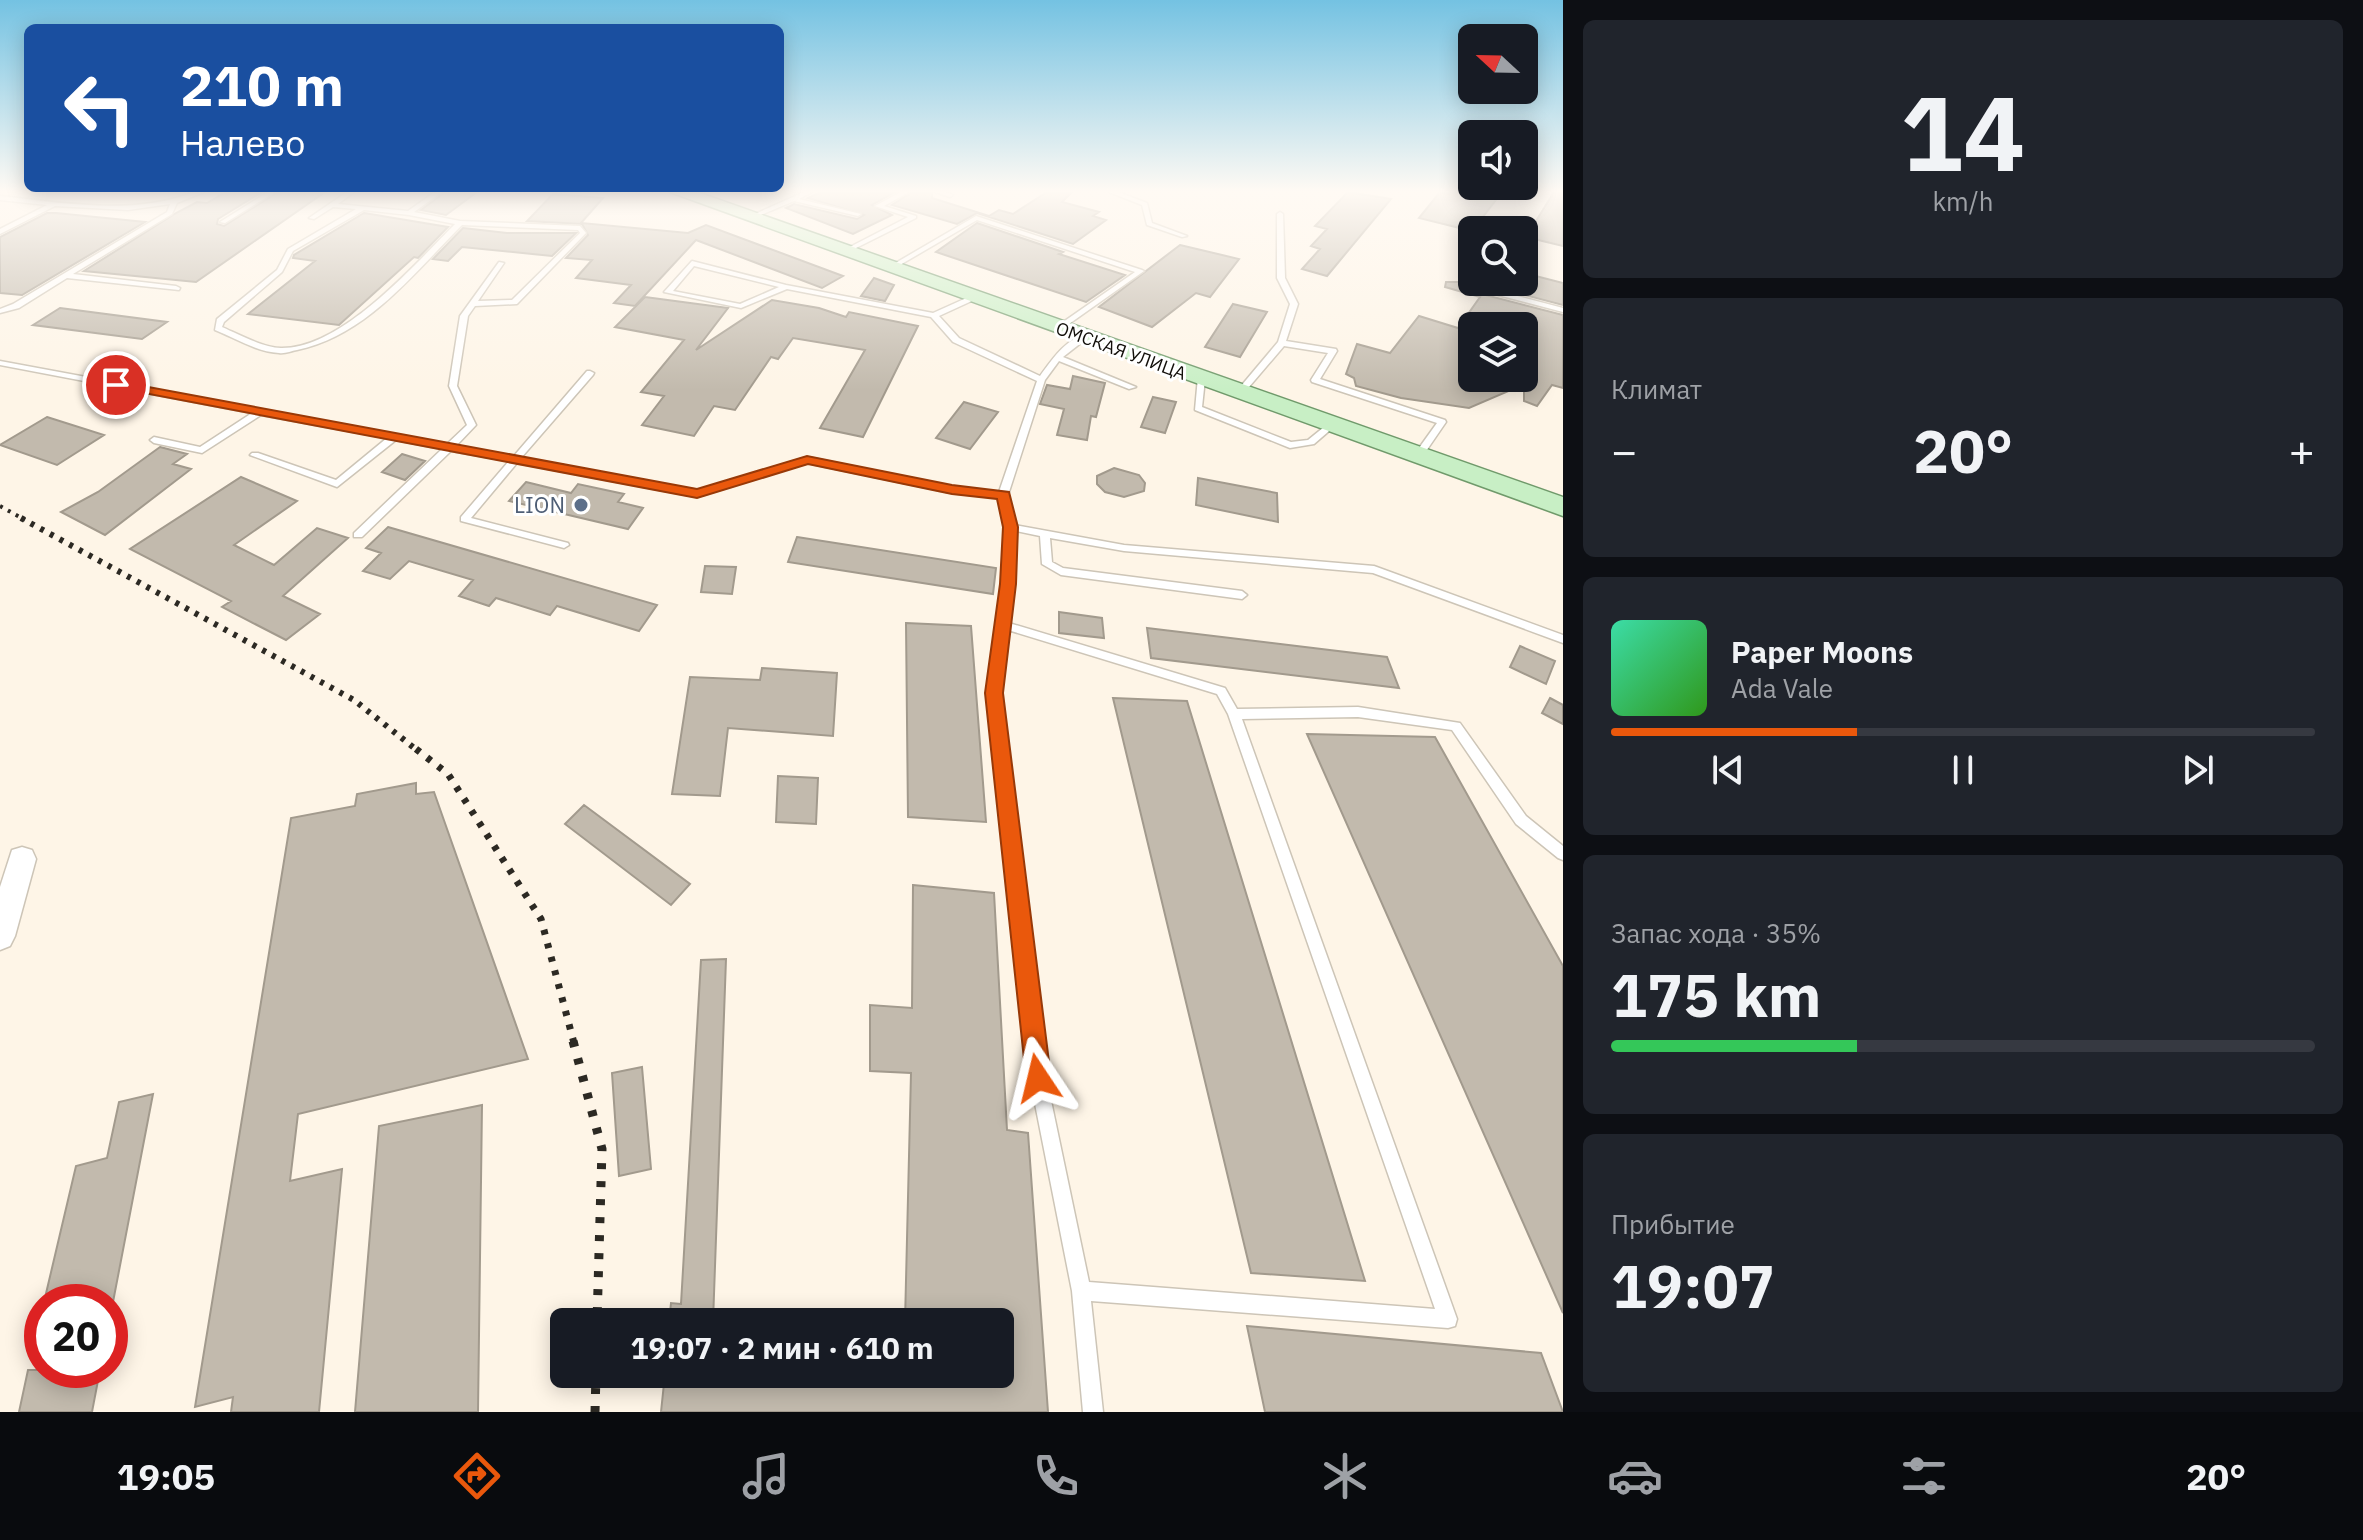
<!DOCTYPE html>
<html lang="ru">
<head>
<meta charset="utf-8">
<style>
	:root { --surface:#171b24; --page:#20242c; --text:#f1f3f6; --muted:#9ea1a6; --line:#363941; --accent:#ea580c }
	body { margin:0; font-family:"IBM Plex Sans",sans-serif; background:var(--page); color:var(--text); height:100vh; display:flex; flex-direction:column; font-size:30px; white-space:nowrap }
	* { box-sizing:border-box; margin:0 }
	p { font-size:26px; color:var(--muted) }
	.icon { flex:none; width:44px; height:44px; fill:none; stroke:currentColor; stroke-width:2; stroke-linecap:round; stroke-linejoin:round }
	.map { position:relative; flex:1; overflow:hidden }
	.panel { display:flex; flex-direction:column; gap:20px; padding:20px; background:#0d0f14; width:800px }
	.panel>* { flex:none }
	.banner { position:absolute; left:24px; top:24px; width:760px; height:168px; border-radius:12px; box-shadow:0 4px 20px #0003; background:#1a4fa0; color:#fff; overflow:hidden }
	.needle { width:52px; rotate:292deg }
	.fabs { position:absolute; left:1458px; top:24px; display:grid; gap:16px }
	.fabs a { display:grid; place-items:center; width:80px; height:80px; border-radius:12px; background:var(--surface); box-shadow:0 4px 20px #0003; font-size:40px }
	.speed { position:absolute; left:24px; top:1284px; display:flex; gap:16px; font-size:40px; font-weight:700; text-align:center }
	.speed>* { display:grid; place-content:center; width:104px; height:104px; border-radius:50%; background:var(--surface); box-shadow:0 4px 20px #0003; line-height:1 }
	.speed .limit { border:12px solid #d22; background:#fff; color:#111 }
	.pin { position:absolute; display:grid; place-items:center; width:68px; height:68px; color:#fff; margin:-34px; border:4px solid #fff; border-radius:50%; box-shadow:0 2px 8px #0007 }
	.me { position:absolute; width:88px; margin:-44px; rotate:350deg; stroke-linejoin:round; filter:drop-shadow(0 0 6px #0008) }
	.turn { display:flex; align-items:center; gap:28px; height:168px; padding:0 24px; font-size:36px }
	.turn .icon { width:104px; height:104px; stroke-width:2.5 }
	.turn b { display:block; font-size:56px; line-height:68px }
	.big { font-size:60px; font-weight:700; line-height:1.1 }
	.panel .widget { flex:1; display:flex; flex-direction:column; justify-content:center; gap:12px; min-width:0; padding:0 28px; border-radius:12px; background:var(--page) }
	.panel .dial { align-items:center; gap:0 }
	.dial b { font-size:104px; line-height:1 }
	.song { display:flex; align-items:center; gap:24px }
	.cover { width:96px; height:96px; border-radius:12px; background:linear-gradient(135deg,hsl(160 70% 55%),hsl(110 70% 35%)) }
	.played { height:8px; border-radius:4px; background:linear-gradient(90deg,var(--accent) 35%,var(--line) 35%) }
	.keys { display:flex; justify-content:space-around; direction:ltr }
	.heat { display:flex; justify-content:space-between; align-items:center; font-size:44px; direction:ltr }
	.charge { height:12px; border-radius:6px; background:linear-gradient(90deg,#34c759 35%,var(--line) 0) }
	.trip { position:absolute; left:550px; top:1308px; width:464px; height:80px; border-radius:12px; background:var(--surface); box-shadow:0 4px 20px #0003; font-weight:700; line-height:80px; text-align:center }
	.menu { display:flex; height:128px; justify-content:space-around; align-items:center; background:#090b0e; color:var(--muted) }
	.menu .icon { width:56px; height:56px }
	.menu .on { color:var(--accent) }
	.menu b { font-size:36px; color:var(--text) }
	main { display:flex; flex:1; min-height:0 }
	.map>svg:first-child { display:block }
	.building { fill:#c2baad; stroke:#a29a8d; stroke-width:2 }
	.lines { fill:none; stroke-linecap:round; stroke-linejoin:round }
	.lane-casing { stroke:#cdc5b7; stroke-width:3 }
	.street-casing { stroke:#cdc5b7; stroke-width:3 }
	.primary-casing { stroke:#709a6b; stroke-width:3 }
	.lane { fill:#fff; fill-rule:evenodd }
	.street { fill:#fff; fill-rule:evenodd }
	.primary { fill:#c8efc5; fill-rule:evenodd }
	.rail-far3 { stroke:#2c2923; stroke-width:4; stroke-dasharray:3 6; stroke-linecap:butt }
	.rail-far2 { stroke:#2c2923; stroke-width:6; stroke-dasharray:4 7; stroke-linecap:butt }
	.rail-far1 { stroke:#2c2923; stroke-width:7; stroke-dasharray:5 9; stroke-linecap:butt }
	.rail { stroke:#2c2923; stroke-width:9; stroke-dasharray:6 12; stroke-linecap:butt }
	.route { fill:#ea580c; stroke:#983908; stroke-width:2 }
	.service-dot { fill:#5c6f8a; stroke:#fff; stroke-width:3 }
	.labels { text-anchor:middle; stroke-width:6; stroke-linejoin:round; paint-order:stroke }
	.far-street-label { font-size:18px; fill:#120f0a; stroke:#fff }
	.service-label { font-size:22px; fill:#4e5e75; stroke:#fff; text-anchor:end }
</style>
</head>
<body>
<main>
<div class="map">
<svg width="1563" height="1412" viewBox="0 0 1563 1412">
	<rect width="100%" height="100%" fill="#fef5e7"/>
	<path class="building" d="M 226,192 L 262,192 L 218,219 L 217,224 L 224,226 L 278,192 L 325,192 L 196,282 L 84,271 L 176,213 L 197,202 L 207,203 Z
		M 445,192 L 477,192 L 446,215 L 421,210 Z
		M 821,192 L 895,192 L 872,205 L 892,215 L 853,234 L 786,208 L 794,204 L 857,219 L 864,215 L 808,198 Z
		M 912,192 L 932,192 L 932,198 L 989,216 L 999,210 L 1013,214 L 1047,192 L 1072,192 L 1062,202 L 1099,212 L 1093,216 L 1106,220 L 1073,244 L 977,213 L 957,224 L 892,205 Z
		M 1348,192 L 1391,199 L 1327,276 L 1302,269 L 1320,249 L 1311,246 L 1327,229 L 1315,226 Z
		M 1440,192 L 1502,192 L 1472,231 L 1419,218 Z
		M 1554,192 L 1563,192 L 1563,246 L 1526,237 Z
		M 553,194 L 603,198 L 581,223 L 688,233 L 706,225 L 843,276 L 822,288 L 696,240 L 635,306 L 614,303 L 631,285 L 576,278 L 592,260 L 566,258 L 588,235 L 582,224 L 527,221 Z
		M 47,213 L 56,213 L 145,222 L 22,295 L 0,293 L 0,237 Z
		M 364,213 L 448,227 L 418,258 L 414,257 L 339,325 L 248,314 L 315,261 L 293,258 L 294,255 Z
		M 977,223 L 1063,252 L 1059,254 L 1125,275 L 1086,302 L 936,252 Z
		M 463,228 L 507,233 L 576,233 L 552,256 L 462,247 L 448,261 L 433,259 Z
		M 1180,245 L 1239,259 L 1210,297 L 1196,293 L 1152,327 L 1099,307 Z
		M 1524,273 L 1563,283 L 1563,305 L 1475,282 L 1524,282 Z
		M 874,278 L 894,285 L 885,301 L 861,296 Z
		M 1446,282 L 1469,282 L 1470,291 L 1563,315 L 1563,388 L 1552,385 L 1537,406 L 1524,401 L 1524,326 L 1472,326 L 1472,378 L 1511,390 L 1469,408 L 1401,398 L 1356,386 L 1354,378 L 1346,374 L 1357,344 L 1390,353 L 1419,316 L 1458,328 L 1480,297 L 1445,287 Z
		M 645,297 L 728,308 L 696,350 L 772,300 L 819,308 L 846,317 L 849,312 L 918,326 L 863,437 L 820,428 L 865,350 L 793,338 L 778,359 L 771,357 L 735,410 L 714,406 L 694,436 L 642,425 L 664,396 L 641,392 L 684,340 L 615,327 Z
		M 1233,304 L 1267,312 L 1240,357 L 1205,347 Z
		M 60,308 L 167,322 L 142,339 L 33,325 Z
		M 1073,376 L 1105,383 L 1096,417 L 1091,416 L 1087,440 L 1057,435 L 1064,409 L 1040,404 L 1047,385 L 1070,389 Z
		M 1153,397 L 1176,402 L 1165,433 L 1141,427 Z
		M 964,402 L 998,412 L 970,449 L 936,438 Z
		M 47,417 L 104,435 L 57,465 L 0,445 Z
		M 160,447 L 187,454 L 173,464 L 191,469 L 105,535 L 61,512 L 98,492 Z
		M 402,454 L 425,461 L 405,480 L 382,472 Z
		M 1114,468 L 1139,475 L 1145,483 L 1144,491 L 1124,497 L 1105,492 L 1097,484 L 1097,476 Z
		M 241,477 L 297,501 L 234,545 L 274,565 L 317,528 L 348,538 L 283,596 L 320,614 L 286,640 L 222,607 L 231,601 L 130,549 Z
		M 1198,478 L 1277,493 L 1278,522 L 1196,505 Z
		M 526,482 L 571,493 L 578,484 L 624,494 L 618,502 L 643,508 L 628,529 L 509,501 Z
		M 388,527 L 657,605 L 639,631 L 557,606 L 550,615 L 496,598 L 489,606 L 459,596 L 473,580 L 409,561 L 390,579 L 363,571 L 381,553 L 366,548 Z
		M 797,537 L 996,568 L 993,594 L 788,562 Z
		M 705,566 L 736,567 L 732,594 L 701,592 Z
		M 1059,612 L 1102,618 L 1104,638 L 1059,633 Z
		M 906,623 L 971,626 L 986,822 L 908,817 Z
		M 1147,628 L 1387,657 L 1399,688 L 1151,658 Z
		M 1520,646 L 1555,661 L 1546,684 L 1510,667 Z
		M 762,668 L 837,673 L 833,736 L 728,728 L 720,796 L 672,794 L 690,677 L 760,680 Z
		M 1113,698 L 1187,701 L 1365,1281 L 1251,1273 Z
		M 1550,698 L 1563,705 L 1563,724 L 1542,713 Z
		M 1307,734 L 1435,737 L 1563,966 L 1563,1313 Z
		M 778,776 L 818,778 L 816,824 L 776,822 Z
		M 416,783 L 416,794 L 434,792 L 528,1059 L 298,1114 L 290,1181 L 342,1169 L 319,1412 L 231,1412 L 233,1397 L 195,1407 L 291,818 L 355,806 L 357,794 Z
		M 584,805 L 690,884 L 671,905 L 565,824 Z
		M 913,885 L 994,893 L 1007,1130 L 1028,1133 L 1048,1412 L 661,1412 L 665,1374 L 1000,1374 L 1000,1322 L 905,1322 L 911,1073 L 870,1071 L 870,1005 L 912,1008 Z
		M 726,959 L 713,1322 L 669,1322 L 671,1303 L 681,1304 L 701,960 Z
		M 642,1067 L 651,1169 L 619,1176 L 612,1073 Z
		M 153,1094 L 113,1302 L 44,1302 L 76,1166 L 107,1158 L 119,1102 Z
		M 482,1105 L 478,1412 L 355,1412 L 379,1126 Z
		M 1247,1326 L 1541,1353 L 1563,1412 L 1265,1412 Z
		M 28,1370 L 100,1370 L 92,1412 L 19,1412 Z"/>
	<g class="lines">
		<g class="lane-casing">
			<path id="lane" d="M 195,192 L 204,192 L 177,203 L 172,214 L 73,274 L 176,286 L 180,288 L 179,290 L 67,278 L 19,308 L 0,313 L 0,309 L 13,304 L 167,212 L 170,204 L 128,210 L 55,206 L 0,234 L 0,229 L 47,205 L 0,200 L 0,196 C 65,203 132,216 195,192 Z
				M 268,192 L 275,192 L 225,223 L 220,222 Z
				M 347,192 L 354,192 L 338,204 L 408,211 L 435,192 L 442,192 L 414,212 L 460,221 L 580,226 L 586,233 L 517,304 L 475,306 L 468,316 L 457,386 L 476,425 L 456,446 L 513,457 L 587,371 L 590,371 L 594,373 L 593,375 L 521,458 L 697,491 L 807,457 L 952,487 L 999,492 L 1037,381 L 953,342 L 931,317 L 787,289 L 741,308 L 664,292 L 692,261 L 786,285 L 933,313 L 973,295 L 977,297 L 976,299 L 939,316 L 959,338 L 1040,376 C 1051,361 1066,338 1086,335 L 1086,339 L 1063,357 L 1136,387 L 1129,389 L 1059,361 L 1045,380 L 1008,495 L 1015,525 L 1124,545 L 1374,566 L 1563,635 L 1563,643 L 1373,573 L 1124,551 L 1050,538 L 1052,562 L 1063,568 L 1242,591 L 1247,595 L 1242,599 L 1061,575 L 1042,564 L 1040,536 L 1016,531 L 1013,584 L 1009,623 L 1225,688 L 1237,709 L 1358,707 L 1460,723 L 1526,816 L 1563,846 L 1563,860 L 1558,858 L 1516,824 L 1452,730 L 1358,717 L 1242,719 L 1457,1319 L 1455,1326 L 1448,1328 L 1091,1301 L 1103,1412 L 1083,1412 L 1072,1291 L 1024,1048 L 988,693 L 1003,584 L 1006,527 L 999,498 L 952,493 L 807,463 L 697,497 L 517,463 L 471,518 L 568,543 L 569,545 L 564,548 L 461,521 L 461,517 L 509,461 L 451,451 L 362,537 L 354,537 L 354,533 L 442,449 L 396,440 L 337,487 L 250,455 L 252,453 L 258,453 L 336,480 L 387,438 L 261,415 L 202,453 L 154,443 L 150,440 L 154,437 L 200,447 L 252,413 L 0,365 L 0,361 L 447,444 L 467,425 L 449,386 L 460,316 L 499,262 L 504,263 L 478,301 L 512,300 L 580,233 L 578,230 L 462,225 C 414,273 366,336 297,350 C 291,351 285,354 279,353 C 257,352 235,338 215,330 L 217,319 L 277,270 L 288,249 L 356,209 L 333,207 L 314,219 L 309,218 ZM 364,210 L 409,215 L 455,224 C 415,264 342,349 281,348 C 264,348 238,334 222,327 L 224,322 L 282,272 L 293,251 ZM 694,266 L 779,287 L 740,304 L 673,291 ZM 1008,630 L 1217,694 L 1228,714 L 1435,1309 L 1089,1282 L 1040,1048 L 1000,693 Z
				M 804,192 L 812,192 L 799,199 L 861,214 L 858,216 L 794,201 L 751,219 L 746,218 Z
				M 901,192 L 909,192 L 884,206 L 916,216 L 916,218 L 848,252 L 844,252 L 844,250 L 908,217 L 875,206 Z
				M 935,192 L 946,192 L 953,195 L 950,197 Z
				M 1109,192 L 1118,192 L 1147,203 L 1152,223 L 1187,236 L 1182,237 L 1147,225 L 1142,205 Z
				M 1280,212 L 1283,214 L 1285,278 L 1298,304 L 1286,341 L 1336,349 L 1337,351 L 1320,379 L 1445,420 L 1446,422 L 1422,457 L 1416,457 L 1414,455 L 1437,423 L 1312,382 L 1311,380 L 1328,353 L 1284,346 L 1243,394 L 1236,392 L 1278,342 L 1290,304 L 1277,278 L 1277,214 Z
				M 976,216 L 1142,270 L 1144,271 L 1059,331 L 1056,331 L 1056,327 L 1135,272 L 977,220 L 893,269 L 887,268 Z
				M 1471,284 L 1563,308 L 1563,312 L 1471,288 Z
				M 1198,377 L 1205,379 L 1202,407 L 1291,442 L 1308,440 L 1329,423 L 1332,422 L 1336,425 L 1314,444 L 1290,448 L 1195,410 Z"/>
		</g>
		<g class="street-casing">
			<path id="street" d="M 22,847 L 32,850 L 36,859 L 15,936 L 10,946 L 0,950 L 0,887 L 12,850 Z"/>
		</g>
		<g class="primary-casing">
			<path id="primary" d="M 670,192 L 697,192 L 1563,497 L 1563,516 Z"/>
		</g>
		<use href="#lane" class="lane"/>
		<use href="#street" class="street"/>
		<use href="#primary" class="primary"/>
		<path class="rail-far3" d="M 0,506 L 25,520"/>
		<path class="rail-far2" d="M 21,518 L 354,700 L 418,751"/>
		<path class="rail-far1" d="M 416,749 L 448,774 L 541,919 L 574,1043"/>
		<path class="rail" d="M 573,1041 L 602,1149 L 597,1322
			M 595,1412 L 596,1374"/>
	</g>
	<linearGradient id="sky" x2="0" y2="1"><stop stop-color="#74c2e2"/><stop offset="0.49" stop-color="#fffaf4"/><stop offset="1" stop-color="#fffaf4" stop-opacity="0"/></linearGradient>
	<rect width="1563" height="390" fill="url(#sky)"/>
	<path class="route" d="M 116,381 L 697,489 L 807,456 L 952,485 L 1009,492 L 1018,527 L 1016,584 L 1003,693 L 1051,1078 L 1047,1087 L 1038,1091 L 1029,1087 L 1026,1078 L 985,693 L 1000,584 L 1003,527 L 997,499 L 952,494 L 808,464 L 697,498 L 112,387 L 112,382 Z"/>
	<circle class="service-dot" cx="581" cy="505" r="8"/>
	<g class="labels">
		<g class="far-street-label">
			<text transform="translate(1121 351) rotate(20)" y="6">ОМСКАЯ УЛИЦА</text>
		</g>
		<g class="service-label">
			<text x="565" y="513">LION</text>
		</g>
	</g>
</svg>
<div class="fabs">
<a><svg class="needle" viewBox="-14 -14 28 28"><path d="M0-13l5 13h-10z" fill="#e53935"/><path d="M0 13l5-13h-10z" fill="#9ea1a6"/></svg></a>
<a><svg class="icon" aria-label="sound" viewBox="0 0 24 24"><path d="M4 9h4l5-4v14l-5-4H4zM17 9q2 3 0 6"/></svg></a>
<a><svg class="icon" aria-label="search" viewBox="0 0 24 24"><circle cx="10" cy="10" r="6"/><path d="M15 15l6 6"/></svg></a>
<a><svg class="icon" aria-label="layers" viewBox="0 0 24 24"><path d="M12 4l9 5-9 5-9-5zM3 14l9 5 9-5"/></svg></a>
</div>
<div class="speed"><div class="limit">20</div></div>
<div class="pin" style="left:116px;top:385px;background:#d93025"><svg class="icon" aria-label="arrive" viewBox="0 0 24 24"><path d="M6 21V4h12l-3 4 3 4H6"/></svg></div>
<svg class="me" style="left:1038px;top:1078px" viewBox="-20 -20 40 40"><path d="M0-17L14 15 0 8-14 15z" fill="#ea580c" stroke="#fff" stroke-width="4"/></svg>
<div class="trip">19:07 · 2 мин · 610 m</div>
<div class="banner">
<div class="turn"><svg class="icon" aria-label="left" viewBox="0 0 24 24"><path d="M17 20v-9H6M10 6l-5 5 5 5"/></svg><div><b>210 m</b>Налево</div></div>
</div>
</div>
<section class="panel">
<div class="widget dial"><b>14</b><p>km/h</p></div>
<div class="widget"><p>Климат</p>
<div class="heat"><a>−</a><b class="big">20°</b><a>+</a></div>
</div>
<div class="widget">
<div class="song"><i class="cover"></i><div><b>Paper Moons</b><p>Ada Vale</p></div></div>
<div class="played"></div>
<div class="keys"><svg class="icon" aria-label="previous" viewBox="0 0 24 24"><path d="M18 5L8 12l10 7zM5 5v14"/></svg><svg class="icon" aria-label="pause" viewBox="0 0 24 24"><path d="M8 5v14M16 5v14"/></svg><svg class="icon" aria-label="next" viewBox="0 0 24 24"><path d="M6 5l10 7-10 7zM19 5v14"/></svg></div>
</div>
<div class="widget"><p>Запас хода · 35%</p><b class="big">175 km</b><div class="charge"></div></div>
<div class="widget"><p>Прибытие</p><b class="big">19:07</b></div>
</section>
</main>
<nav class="menu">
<b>19:05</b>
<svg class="icon on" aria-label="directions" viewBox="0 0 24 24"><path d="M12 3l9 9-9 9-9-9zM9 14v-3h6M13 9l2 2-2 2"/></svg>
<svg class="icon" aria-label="music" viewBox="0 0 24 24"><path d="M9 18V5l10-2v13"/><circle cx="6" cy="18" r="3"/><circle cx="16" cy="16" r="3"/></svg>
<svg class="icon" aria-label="phone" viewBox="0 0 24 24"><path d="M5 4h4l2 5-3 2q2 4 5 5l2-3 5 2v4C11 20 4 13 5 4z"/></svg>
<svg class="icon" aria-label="climate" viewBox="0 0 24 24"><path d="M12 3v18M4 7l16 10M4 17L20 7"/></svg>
<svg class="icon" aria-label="car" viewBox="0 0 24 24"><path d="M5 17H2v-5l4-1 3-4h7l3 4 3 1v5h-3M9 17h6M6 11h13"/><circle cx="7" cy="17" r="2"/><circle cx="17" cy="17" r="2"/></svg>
<svg class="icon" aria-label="filters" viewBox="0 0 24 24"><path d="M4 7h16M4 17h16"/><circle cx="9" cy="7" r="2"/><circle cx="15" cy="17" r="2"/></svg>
<b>20°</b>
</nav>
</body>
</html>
